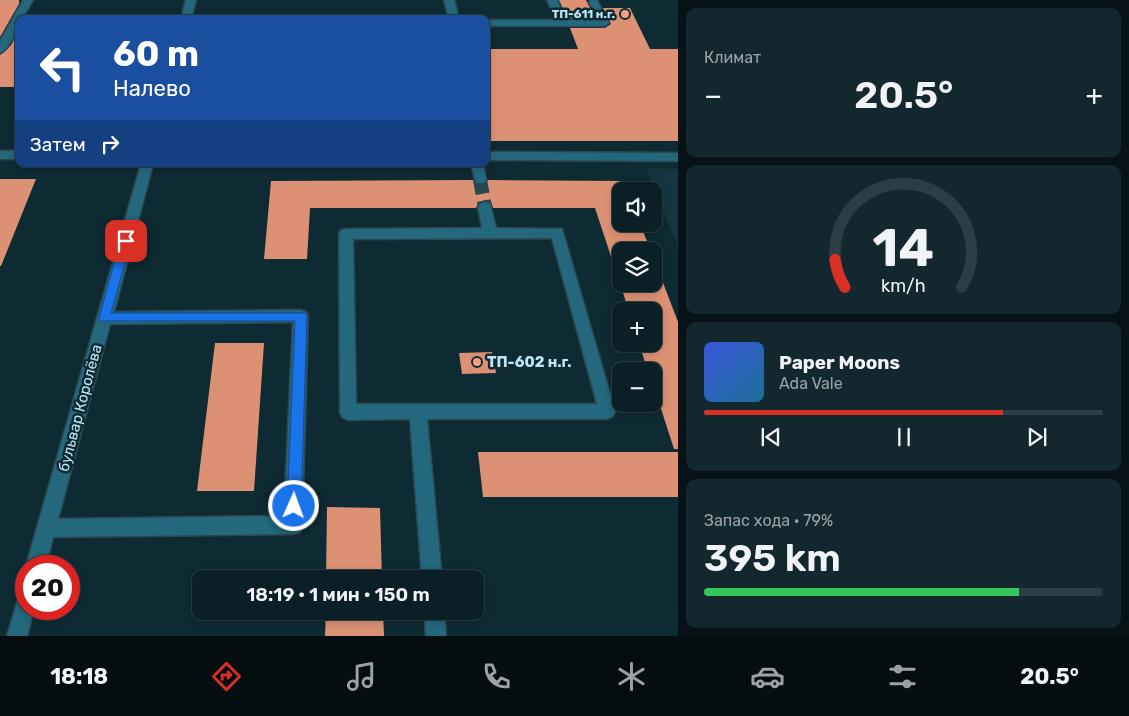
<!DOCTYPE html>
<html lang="ru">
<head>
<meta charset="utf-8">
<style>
	:root { --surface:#0a2026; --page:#13282e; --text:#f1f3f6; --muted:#99a3a7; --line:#2a3e43; --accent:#d93025 }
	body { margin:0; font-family:Rubik,sans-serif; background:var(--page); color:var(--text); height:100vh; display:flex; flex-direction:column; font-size:19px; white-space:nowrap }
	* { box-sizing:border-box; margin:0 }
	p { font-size:16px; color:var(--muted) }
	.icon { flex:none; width:28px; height:28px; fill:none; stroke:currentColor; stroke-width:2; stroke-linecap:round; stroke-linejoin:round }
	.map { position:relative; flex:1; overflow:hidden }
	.details { display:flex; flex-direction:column; gap:8px; padding:8px; background:#061215; width:451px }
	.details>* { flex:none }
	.hud { position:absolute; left:15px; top:15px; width:475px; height:152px; border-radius:10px; box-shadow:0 2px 8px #0003,0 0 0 1px var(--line); background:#1a4fa0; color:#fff; overflow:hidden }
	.tools { position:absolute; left:612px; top:182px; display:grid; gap:10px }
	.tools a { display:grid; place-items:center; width:50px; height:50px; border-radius:10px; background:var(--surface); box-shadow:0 2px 8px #0003,0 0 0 1px var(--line); font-size:25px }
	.speed { position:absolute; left:15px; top:555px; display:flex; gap:10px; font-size:25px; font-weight:700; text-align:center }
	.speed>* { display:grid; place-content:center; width:65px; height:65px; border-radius:50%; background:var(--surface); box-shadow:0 2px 8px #0003,0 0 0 1px var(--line); line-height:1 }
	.speed .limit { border:8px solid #d22; background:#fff; color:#111 }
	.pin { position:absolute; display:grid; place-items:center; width:42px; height:42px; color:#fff; margin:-21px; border-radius:10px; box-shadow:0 2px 8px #0006 }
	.me { position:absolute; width:55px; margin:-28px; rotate:2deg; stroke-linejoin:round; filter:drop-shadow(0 0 4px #0008) }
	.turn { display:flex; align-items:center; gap:18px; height:105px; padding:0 15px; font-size:22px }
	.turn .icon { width:65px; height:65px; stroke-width:2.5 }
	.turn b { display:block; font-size:35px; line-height:42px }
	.then { display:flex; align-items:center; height:48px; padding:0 15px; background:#0003; gap:10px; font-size:19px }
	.big { font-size:38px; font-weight:600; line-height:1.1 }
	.details .tile { flex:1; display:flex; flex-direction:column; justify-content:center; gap:8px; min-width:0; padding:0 18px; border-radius:10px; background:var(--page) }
	.details .dial { align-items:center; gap:0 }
	.dial svg { height:130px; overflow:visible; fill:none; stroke:var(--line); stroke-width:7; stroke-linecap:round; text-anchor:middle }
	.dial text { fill:var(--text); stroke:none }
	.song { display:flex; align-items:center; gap:15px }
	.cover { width:60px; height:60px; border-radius:8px; background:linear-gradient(135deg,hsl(230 70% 55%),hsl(200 70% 35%)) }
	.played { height:5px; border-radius:2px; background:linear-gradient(90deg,var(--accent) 75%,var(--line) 75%) }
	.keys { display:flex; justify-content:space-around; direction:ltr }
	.heat { display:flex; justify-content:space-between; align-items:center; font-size:28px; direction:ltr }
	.charge { height:8px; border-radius:4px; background:linear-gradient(90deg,#34c759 79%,var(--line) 0) }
	.trip { position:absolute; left:192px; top:570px; width:292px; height:50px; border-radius:10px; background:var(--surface); box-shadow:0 2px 8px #0003,0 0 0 1px var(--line); font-weight:600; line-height:50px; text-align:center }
	.tabs { display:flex; height:80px; justify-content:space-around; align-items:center; background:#040d0f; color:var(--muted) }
	.tabs .icon { width:35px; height:35px }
	.tabs .selected { color:var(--accent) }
	.tabs b { font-size:22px; color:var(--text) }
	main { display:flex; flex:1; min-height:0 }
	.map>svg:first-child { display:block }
	.built { fill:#153640 }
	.building { fill:#dd9174 }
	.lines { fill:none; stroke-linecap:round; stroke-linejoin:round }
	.minor-tunnel { stroke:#284650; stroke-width:14; stroke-dasharray:14 7; stroke-linecap:butt }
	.minor-casing { stroke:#2d454f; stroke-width:3 }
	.minor { fill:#23687d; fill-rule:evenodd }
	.route { fill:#1a73e8; stroke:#114b97 }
	.poi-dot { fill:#f2a080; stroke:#0e2a33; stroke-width:2 }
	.labels { text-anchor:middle; stroke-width:5; stroke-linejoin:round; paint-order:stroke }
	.far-poi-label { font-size:12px; font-weight:bold; fill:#bde5f4; stroke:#0e2a33; text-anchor:end }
	.poi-label { font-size:15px; font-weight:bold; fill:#bde5f4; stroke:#0e2a33; text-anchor:start }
	.street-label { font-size:15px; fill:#bde5f4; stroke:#0e2a33 }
</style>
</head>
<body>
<main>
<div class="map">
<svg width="678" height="636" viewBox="0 0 678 636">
	<rect width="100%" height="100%" fill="#0e2a33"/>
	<path class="built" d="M 646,168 L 678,169 L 678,247 Z"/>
	<path class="building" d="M 0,0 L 19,0 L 19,4 L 0,37 Z
		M 559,0 L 586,0 L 595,18 L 567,18 Z
		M 603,8 L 630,8 L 650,49 L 678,49 L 678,141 L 486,141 L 486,49 L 578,49 L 570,28 L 605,28 L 611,24 Z
		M 19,30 L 19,87 L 0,87 L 0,55 L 11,45 Z
		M 0,179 L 36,179 L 1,266 L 0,266 Z
		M 473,180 L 476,185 L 484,185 L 488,180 L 624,181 L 628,191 L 621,191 L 621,224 L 640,224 L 651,251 L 621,251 L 621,284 L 654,284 L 654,259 L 678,322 L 678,449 L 674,449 L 654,387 L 654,371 L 648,371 L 639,344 L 654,344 L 654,311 L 629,311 L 595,208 L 493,208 L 491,202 L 486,200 L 479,202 L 476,208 L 310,208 L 307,259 L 264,259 L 271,181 Z
		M 215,343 L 264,343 L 254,491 L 197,491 Z
		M 492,352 L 496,373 L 462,374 L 459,353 Z
		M 478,452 L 678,452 L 678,497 L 483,497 Z
		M 327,507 L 380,508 L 382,579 L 326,579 Z
		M 326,611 L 383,611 L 384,636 L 325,636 Z"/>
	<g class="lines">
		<path class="minor-tunnel" d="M 480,180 L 485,207"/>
		<g class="minor-casing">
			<path id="minor" d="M 23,0 L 33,0 L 22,19 L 19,19 C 19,29 9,50 0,53 L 0,41 Z
				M 186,0 L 196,0 L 191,19 L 181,19 Z
				M 444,0 L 454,0 L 459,19 L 449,19 Z
				M 547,0 L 557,0 L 566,20 L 598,20 L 589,2 L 591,0 L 597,0 L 609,23 L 604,26 L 486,26 L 486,20 L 556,20 Z
				M 0,151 L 19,151 L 19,159 L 0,159 Z
				M 486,152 L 678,153 L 678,161 L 486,160 Z
				M 141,164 L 153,164 L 114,312 L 301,310 L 306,312 L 308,316 L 302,525 L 300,532 L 293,534 L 53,537 L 46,566 L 26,566 ZM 293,322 L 284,516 L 58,519 L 110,324 Z
				M 471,164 L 483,164 L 486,180 L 484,183 L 476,183 Z
				M 485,202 L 490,204 L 496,228 L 562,229 L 615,411 L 613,416 L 607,419 L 427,419 L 442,579 L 422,579 L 410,419 L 348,420 L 342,417 L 340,412 L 339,234 L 341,230 L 346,229 L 482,228 L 478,207 L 480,204 ZM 552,238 L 597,404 L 356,404 L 353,239 Z
				M 26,593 L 26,609 L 34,609 L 27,636 L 7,636 L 19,596 Z
				M 424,611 L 444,611 L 446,636 L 426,636 Z"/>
		</g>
		<use href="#minor" class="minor"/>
	</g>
	<path class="route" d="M 126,237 L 131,241 L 111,313 L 305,313 L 307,316 L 301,506 L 299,511 L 294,513 L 289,511 L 287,506 L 295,321 L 100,321 L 99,318 L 120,241 Z"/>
	<g class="poi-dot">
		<circle cx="625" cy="14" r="5"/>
		<circle cx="477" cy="362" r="5"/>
	</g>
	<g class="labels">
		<g class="far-poi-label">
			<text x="615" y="18">ТП-611 н.г.</text>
		</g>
		<g class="poi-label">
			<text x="487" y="367">ТП-602 н.г.</text>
		</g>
		<g class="street-label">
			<text transform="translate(80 408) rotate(-75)" y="5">бульвар Королёва</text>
		</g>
	</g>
</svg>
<div class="tools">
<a><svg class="icon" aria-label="sound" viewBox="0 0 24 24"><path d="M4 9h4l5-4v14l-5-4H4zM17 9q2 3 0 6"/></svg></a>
<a><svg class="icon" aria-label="layers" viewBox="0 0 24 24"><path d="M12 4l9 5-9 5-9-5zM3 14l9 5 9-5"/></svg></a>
<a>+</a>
<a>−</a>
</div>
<div class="speed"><div class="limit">20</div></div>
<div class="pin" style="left:126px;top:241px;background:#d93025"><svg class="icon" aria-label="arrive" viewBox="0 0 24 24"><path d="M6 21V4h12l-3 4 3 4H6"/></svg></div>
<svg class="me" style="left:294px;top:506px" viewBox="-20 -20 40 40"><circle r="17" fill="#1a73e8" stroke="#fff" stroke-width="3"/><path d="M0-11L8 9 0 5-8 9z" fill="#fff"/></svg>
<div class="trip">18:19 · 1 мин · 150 m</div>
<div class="hud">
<div class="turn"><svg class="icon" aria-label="left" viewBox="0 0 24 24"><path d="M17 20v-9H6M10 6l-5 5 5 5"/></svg><div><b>60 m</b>Налево</div></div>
<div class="then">Затем<svg class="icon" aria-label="right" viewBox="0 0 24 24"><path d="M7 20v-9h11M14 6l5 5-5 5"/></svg></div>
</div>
</div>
<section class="details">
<div class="tile"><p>Климат</p>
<div class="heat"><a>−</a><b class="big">20.5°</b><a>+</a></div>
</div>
<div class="tile dial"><svg viewBox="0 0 100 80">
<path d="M14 69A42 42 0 1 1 86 69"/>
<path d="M14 69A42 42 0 0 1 8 52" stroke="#d93025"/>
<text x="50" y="56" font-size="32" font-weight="700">14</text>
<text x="50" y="72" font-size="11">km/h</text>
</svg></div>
<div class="tile">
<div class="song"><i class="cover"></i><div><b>Paper Moons</b><p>Ada Vale</p></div></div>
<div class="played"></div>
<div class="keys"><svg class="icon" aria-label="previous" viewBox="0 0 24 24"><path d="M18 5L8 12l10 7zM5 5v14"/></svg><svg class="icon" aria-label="pause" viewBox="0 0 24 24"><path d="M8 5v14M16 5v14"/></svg><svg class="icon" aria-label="next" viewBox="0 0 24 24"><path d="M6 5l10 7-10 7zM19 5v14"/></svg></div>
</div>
<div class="tile"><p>Запас хода · 79%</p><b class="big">395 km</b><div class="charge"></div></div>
</section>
</main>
<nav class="tabs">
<b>18:18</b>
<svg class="icon selected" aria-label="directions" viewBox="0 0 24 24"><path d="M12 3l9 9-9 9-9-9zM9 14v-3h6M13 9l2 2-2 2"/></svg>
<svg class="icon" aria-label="music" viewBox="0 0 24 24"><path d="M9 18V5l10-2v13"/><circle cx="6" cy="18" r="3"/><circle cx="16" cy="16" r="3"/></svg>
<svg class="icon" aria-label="phone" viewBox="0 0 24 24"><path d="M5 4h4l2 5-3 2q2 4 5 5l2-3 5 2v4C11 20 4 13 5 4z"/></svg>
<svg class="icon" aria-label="climate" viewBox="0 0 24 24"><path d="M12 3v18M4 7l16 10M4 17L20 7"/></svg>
<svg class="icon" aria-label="car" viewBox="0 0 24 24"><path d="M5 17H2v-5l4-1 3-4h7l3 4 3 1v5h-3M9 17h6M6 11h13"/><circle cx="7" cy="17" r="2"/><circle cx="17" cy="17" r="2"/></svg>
<svg class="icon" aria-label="filters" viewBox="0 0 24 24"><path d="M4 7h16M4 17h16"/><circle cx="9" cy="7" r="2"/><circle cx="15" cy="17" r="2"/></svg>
<b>20.5°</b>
</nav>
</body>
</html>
